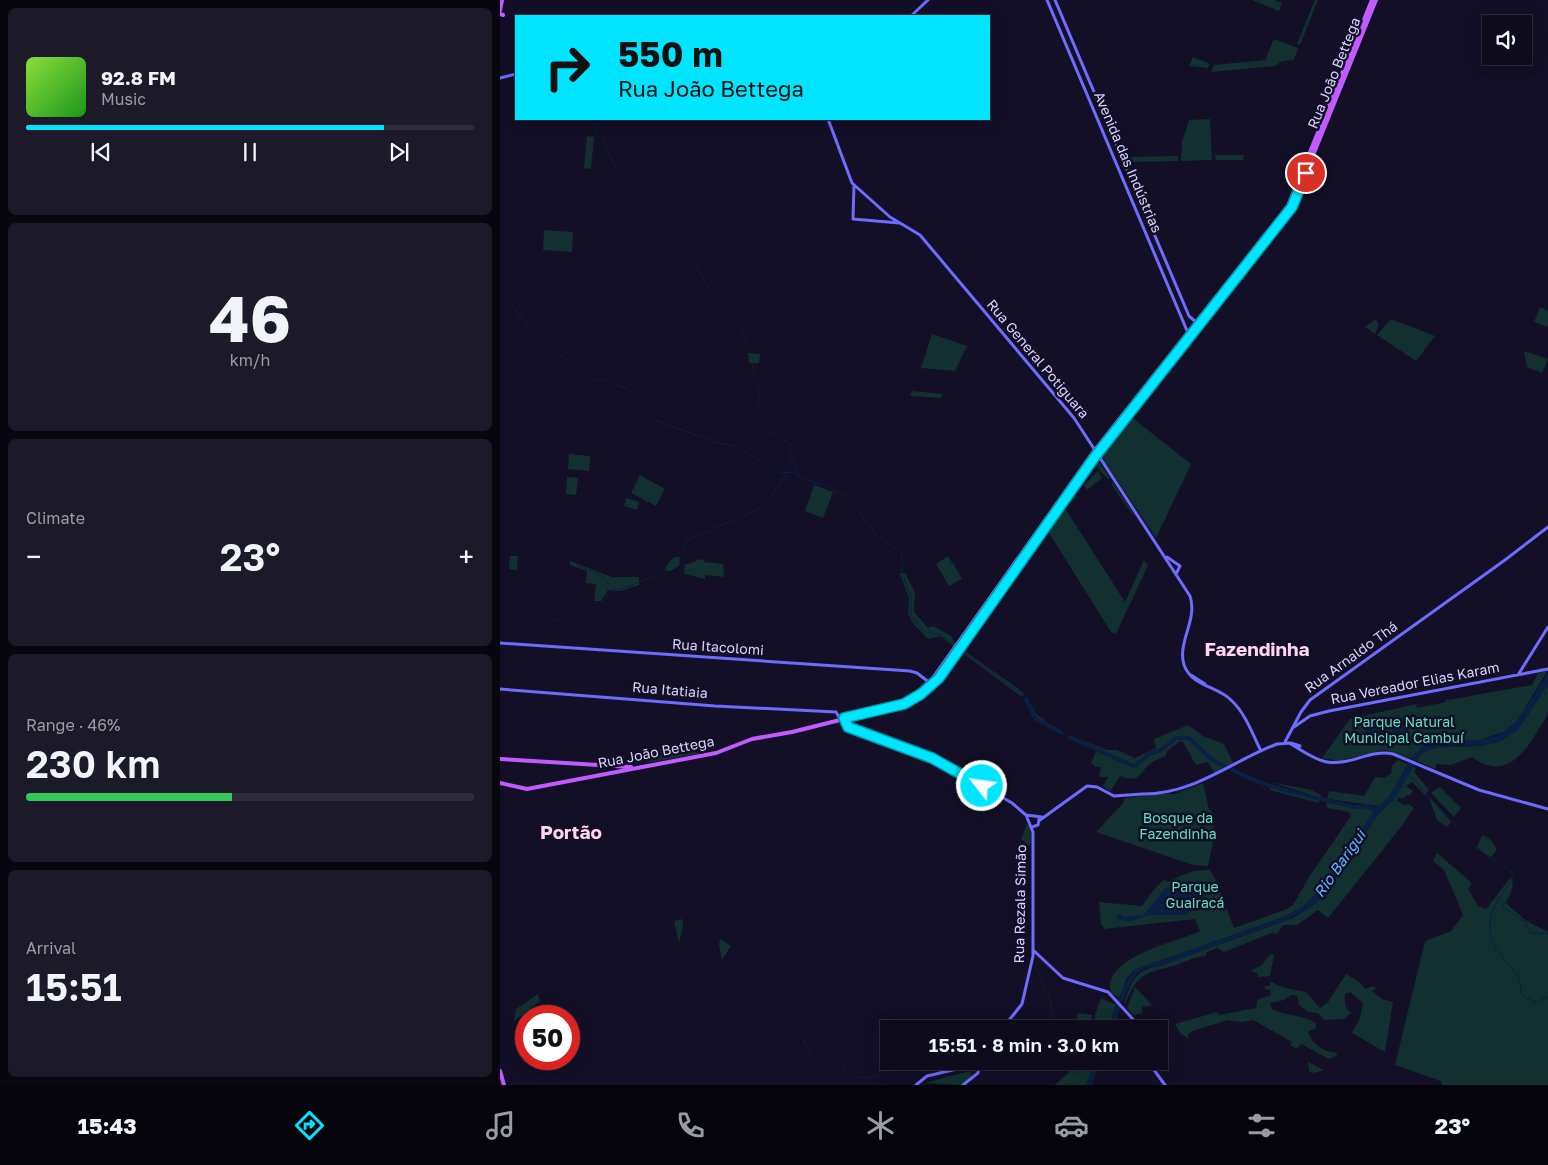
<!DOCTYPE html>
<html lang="en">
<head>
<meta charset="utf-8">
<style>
	:root { --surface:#0e0b1c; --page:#1c1929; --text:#f1f3f6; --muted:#9b9ba3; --line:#2e2b3b; --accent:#00e5ff }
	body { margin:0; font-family:"Golos Text",sans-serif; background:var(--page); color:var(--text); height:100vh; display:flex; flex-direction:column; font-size:19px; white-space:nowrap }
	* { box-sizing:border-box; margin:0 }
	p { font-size:16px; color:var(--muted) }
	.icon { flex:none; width:28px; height:28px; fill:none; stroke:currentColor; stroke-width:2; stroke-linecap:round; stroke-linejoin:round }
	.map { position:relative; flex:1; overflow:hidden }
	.drawer { display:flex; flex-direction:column; gap:8px; padding:8px; background:#08060f; width:500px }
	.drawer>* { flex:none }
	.hud { position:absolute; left:15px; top:15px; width:475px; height:105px; border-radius:0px; box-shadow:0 2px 12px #0003,0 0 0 1px var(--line); background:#00e5ff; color:#111; overflow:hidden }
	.controls { position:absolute; left:982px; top:15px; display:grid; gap:10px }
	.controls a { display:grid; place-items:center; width:50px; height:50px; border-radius:0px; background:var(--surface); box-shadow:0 2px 12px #0003,0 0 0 1px var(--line); font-size:25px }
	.speed { position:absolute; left:15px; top:1005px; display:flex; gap:10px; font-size:25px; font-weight:700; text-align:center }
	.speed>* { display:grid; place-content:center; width:65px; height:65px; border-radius:50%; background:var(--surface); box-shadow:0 2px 12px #0003,0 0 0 1px var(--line); line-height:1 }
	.speed .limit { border:8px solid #d22; background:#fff; color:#111 }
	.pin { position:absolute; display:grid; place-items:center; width:42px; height:42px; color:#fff; margin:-21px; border:2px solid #fff; border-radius:50%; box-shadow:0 1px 5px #0007 }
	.me { position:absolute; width:55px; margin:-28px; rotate:300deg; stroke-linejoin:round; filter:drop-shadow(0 0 4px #0008) }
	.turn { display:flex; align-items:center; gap:18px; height:105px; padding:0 20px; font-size:22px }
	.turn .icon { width:65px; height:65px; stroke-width:2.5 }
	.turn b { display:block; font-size:35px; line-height:42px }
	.big { font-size:38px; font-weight:600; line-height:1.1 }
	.drawer .tile { flex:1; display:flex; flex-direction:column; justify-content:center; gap:8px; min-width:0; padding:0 18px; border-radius:8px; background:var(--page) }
	.drawer .dial { align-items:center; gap:0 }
	.dial b { font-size:65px; line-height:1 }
	.song { display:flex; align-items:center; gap:15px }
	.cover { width:60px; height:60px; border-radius:8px; background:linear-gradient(135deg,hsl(90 70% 55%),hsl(120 70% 35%)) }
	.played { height:5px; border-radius:2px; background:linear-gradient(90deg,var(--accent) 80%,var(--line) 80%) }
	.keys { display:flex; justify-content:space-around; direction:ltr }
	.heat { display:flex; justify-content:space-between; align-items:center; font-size:28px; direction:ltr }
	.charge { height:8px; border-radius:4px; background:linear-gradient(90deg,#34c759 46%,var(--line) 0) }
	.trip { position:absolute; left:380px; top:1020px; width:288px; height:50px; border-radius:0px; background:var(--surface); box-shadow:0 2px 12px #0003,0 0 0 1px var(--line); font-weight:600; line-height:50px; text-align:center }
	.tabs { display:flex; height:80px; justify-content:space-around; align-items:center; background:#06040b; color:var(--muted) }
	.tabs .icon { width:35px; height:35px }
	.tabs .active { color:var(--accent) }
	.tabs b { font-size:22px; color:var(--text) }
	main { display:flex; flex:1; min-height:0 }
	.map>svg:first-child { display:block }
	.green { fill:#12302f }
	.water { fill:#0a1f44; fill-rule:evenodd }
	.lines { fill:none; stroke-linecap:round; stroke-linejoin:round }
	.stream { stroke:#0a1f44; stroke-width:1 }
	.river { stroke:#0a1f44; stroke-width:4 }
	.secondary { stroke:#6f6bff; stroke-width:3 }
	.primary { stroke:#c25bff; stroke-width:4 }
	.route-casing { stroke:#0095a6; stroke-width:12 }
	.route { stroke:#00e5ff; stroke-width:9 }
	.labels { text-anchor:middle; stroke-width:5; stroke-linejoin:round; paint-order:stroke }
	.street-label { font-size:14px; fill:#d9d4ff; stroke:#130f26 }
	.park-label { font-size:14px; fill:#5fe0c0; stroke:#130f26 }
	.water-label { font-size:15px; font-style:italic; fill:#62b6ff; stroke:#130f26 }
	.district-label { font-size:19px; font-weight:bold; fill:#ffd6f0; stroke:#130f26 }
</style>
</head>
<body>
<main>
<section class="drawer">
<div class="tile">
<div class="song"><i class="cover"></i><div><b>92.8 FM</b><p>Music</p></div></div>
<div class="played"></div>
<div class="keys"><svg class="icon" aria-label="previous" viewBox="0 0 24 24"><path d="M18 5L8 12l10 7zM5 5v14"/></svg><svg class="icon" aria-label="pause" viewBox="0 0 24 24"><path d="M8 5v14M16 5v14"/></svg><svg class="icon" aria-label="next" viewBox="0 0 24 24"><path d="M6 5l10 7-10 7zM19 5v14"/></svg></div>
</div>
<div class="tile dial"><b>46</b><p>km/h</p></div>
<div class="tile"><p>Climate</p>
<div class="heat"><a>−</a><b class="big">23°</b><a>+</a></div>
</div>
<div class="tile"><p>Range · 46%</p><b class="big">230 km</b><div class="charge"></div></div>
<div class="tile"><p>Arrival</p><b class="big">15:51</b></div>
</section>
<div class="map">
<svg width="1048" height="1085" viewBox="0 0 1048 1085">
	<rect width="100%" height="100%" fill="#130f26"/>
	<path class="green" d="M 752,0 L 775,0 L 782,3 L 779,11 Z
		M 815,0 L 818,0 L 800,45 L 797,44 Z
		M 774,39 L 798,48 L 794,60 L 782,61 L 775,66 L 711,72 L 714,65 L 765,60 Z
		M 693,57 L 710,64 L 708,68 L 689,66 Z
		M 710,119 L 712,160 L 681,161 L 682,142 L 689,120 Z
		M 87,136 L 94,137 L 91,169 L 84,168 Z
		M 715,155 L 744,155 L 743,160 L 716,160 Z
		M 678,156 L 678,161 L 628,162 L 626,157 Z
		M 44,230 L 73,232 L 72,252 L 43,250 Z
		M 1040,307 L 1048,311 L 1048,327 L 1034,322 Z
		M 876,319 L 879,325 L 875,334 L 865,327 Z
		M 891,319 L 935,336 L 916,361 L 877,335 Z
		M 432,334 L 467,346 L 455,371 L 421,368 Z
		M 1024,351 L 1048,359 L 1042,373 L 1027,367 Z
		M 248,353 L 260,354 L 259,363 L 249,363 Z
		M 412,391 L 443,394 L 441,398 L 410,396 Z
		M 630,416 L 691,464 L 656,538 L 600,455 Z
		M 69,454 L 90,456 L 89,471 L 68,469 Z
		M 596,459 L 597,459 L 610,478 L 608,479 L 595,465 L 588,473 L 587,471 Z
		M 598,471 L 602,478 L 587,490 L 584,485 Z
		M 586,473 L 587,475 L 582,485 L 575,490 L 575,498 L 569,504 L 566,500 Z
		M 140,475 L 165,489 L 156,506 L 131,493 Z
		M 67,477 L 78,478 L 76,495 L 66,494 Z
		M 612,481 L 633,513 L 634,517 L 612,485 Z
		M 314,485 L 333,492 L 323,518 L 305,511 Z
		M 126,498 L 139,502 L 137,510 L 124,506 Z
		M 563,505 L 625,602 L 644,560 L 648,565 L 616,634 L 611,632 L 546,528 Z
		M 10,556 L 18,556 L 17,570 L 9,569 Z
		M 448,556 L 452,563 L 446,567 L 453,563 L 462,579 L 449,586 L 436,564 Z
		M 174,557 L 180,557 L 179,566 L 170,571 L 165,570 L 168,563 Z
		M 201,559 L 204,560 L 204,562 L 223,564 L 224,577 L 205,575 L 205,579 L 184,574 L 185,565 Z
		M 70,561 L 112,577 L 139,577 L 139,585 L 120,591 L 108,590 L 101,601 L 94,601 L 96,584 L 86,583 L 87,571 L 70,565 Z
		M 400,573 L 405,573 L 415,593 L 414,612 L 428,628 L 433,626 L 451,636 L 456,644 L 454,647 L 440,636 L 428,639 L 412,622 L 408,613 L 409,598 Z
		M 463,650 L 524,693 L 522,697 L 461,652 Z
		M 1048,670 L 1018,720 L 1006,731 L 980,740 L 932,741 L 925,744 L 911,759 L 885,750 L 839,761 L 822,758 L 850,719 L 916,704 L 917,708 L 946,702 L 945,700 L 948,700 L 1032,685 L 1038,673 Z
		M 1048,684 C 1048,692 1048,703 1048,711 C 1047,718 1040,726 1037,732 C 1021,759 1002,779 972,757 L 951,765 L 937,764 L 935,769 L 917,761 L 920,755 C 931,746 942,747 956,747 C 1014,746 1019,728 1048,684 Z
		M 527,697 L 536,714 L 545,720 L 542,725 L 535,720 L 525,701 Z
		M 688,725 L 703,736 L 724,744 L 733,763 L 714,773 L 708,762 L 696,765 L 683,742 L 680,741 L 667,751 L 666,756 C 661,758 655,760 651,763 C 639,772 641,784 620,776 L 610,792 L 603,786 L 608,777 L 599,777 L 601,767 L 596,767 L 591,763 L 597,750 L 572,740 L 574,737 L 607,750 L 617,750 L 635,758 L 656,748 L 654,739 Z
		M 149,748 L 202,753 L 147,763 Z
		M 898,760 L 908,764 L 889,797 L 879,806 L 827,799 L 829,791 L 864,796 L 875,777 L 883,778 L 891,774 L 892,766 Z
		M 913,766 L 916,768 L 914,772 L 929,790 L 925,795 L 912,782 L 906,786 L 913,791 L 909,796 L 907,795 L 903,799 L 899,797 L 897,800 L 903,805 L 908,804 L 914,808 L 901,827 L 828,918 L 818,910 L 797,925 L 783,925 L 776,935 L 774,932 L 724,952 L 717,948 L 707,952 L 706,956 C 694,956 684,963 673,966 C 645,973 637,974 625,1004 L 624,1003 C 632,981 635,969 660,966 L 793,918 L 816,903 L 877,816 L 895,798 Z
		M 771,782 L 811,790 L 821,795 L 821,798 Z
		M 703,783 L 709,809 L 713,813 L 714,838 L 708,866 L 693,865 L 596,832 L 623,803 L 625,798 L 662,794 L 674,794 Z
		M 770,785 L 819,799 L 819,803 L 770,790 Z
		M 940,787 L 961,808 L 954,817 L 931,793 Z
		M 929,797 L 951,822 L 947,827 L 937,820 Z
		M 826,801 L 855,808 L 866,807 L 874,811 L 822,888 L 803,906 L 786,916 L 634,970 L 627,978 L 619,998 L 611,993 C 601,957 677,942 700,931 L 695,919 L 604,929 L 601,924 L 599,902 L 642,906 L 654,889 L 665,879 L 666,882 C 686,875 687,870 710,870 L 716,881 L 734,928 L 787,909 L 793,905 L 809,877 L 851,816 L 849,812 L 827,808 Z
		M 527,824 L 532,829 L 530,846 L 521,839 Z
		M 982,835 C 993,838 992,844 997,850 L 990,858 L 977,847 Z
		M 937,853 L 972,883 L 968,889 L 978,906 L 986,909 L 1011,877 L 1013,886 L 1006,903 L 1025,920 L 1048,932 L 1048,1085 L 942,1085 L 941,1081 L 895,1065 L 925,941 L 951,931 L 963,915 L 944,870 L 933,861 Z
		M 182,919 L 183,926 L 179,943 L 174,921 Z
		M 220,939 L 231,946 L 222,960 L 219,945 Z
		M 770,954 L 774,955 L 770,976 L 758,977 L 757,973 L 750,971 L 762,965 Z
		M 846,974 L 860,982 L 865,989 L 874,986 L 876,989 L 872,991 L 882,999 L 893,1002 L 885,1052 L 852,1033 L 860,1018 L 863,1003 L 850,992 L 845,994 C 844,1002 845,1008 851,1013 L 844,1019 L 824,1020 L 818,1013 L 808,1012 L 799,1005 L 797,996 L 791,995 L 784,1000 L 770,1003 L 772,1009 C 789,1017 800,1014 816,1023 L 816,1028 L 808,1032 C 812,1045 824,1052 837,1053 L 837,1055 L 829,1059 L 801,1044 L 797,1049 L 790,1045 L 792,1042 L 753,1020 L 742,1022 L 728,1020 L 692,1031 L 688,1035 L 689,1039 L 680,1033 L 675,1024 L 717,1012 L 719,1015 L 756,1008 L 757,1000 L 771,995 L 770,990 L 765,989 L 765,986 L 769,986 L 771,982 L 785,988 L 806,992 L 820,1008 L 828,1002 Z
		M 635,987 L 652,1005 L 642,1007 L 642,1013 L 633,1015 L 627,1008 Z
		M 38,994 L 40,1001 L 14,1021 L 16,1009 Z
		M 601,998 L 616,1005 L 608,1029 L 606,1029 L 606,1025 L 605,1029 L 594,1029 L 597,1020 L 608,1023 L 594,1018 Z
		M 578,1013 L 592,1015 L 590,1025 L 580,1023 L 584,1029 L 549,1029 L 550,1019 L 576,1023 Z
		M 574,1061 L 595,1061 L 586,1085 L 555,1085 L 570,1071 Z
		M 808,1062 L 824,1070 L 813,1073 L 809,1071 Z
		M 470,1071 L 473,1079 L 462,1085 L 425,1083 Z"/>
	<path class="water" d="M 1048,673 L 1048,684 L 1018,730 L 1000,742 L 978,746 L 935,747 L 920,755 L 895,798 L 877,816 L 820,900 L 807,910 L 784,921 L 660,966 C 653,967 646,967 640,971 C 630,977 617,1016 614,1029 L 608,1029 L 623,988 L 634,970 L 786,916 L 803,906 L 822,888 L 874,811 L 871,807 L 879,806 L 889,797 L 912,757 L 925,744 L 940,740 L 980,740 L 999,735 L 1018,720 Z
		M 888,718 L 897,724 L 905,723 L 902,728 L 905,731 L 900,734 L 900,738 L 892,745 L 882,746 L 878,741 L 867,742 L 864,728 L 869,727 L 871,730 L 874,720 ZM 884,721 L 892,725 L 891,734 L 897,736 L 884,742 L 879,738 L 882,729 L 878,724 Z
		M 690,885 L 699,888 L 699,896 L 692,911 L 684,915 L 649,915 L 629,922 L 617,919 L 617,915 L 620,914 L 624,917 L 644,915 L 665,888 ZM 669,896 L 690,898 L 692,902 L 687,908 L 676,907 L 666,902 Z
		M 595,1061 L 600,1061 L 592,1085 L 586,1085 Z"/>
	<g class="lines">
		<path class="stream" d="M 94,123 L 97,132
			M 103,140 L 116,169
			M 141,206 L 162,230
			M 165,237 C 174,250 188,255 197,268 C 202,274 203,282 210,288
			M 12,305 L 28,326
			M 222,311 L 231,319
			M 240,330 L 248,345
			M 48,346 L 70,362
			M 253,365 L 255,380
			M 95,379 L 104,380 L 109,383
			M 116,385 L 129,389 L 132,393
			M 258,385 L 259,404
			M 153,419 L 217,443 L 236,446 L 280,473 L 293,472 C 310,486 338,485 353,502
			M 265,429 L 279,438
			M 283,440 L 290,442 L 290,455 L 300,478
			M 359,512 L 376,535 L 402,553 L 402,572 L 411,598 L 411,617 L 425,632 L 440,635 L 454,645
			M 183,549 L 188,540 L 261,508 L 271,497 L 286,474
			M 78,566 C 85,568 93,571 99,574 C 107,578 110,592 120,589 C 134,586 146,577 159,574
			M 101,602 L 113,588
			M 46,627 L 50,622 L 60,618
			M 461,651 L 523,695
			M 20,658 L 31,650
			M 908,773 L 975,847 L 1011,871 C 1016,883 1012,896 1003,905 L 1003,907 L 1025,922 L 1031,933 L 1048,934
			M 1013,879 C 994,902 979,926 1000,954 C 1005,961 1012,967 1017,974 C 1022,981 1019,989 1023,996 L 1036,1002 L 1048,997
			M 536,968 L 549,997 L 557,1029
			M 302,1037 L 311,1057 L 319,1064
			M 342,1063 C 347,1081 367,1079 383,1075
			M 423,1071 L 463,1061"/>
		<path class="river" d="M 526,699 L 535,718 L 562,733
			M 570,737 L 633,766 L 636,765 L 649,754 L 661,750 L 676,738 L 689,738 L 710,758 L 724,766
			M 731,769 C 768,790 813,796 854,807 L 865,806 L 877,810"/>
		<path class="secondary" d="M 547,0 L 688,333
			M 555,0 L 689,316 L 696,322
			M 411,16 L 428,0
			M 0,78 L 16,74
			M 328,119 L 352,183 L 390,217 L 420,235 L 574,418 L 690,596 C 698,620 677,642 684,665 C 693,688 717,685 732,701 C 745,713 753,735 761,751
			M 354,185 L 353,219 L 399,223
			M 667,557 L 680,566 L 676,574
			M 0,643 L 410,671 L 417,673 L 430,683
			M 691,675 L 705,684
			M 1018,675 L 1048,627
			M 0,689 L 215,706 L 336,712 L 344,726 L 440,761 L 512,803 L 526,815 L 533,832 L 533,956 L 522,1004 L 502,1029
			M 794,727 L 810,716 L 829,711 L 1048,669
			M 785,742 L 801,712 L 810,700 L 1005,560 L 1048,527
			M 789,743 C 800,749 814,760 827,762 C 850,766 870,749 893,754 L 979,790 L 1048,809
			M 642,794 C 693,795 732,761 777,744 L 791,743 L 800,746
			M 526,815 L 542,817
			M 540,820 L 587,786 L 597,787 L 614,796 L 642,794
			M 532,827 L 538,825 L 539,819
			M 533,950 L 563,978 L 608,992 L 642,1029
			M 651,1061 L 654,1070 L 665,1085
			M 416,1085 L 427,1076 L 474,1065 L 478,1061
			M 463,1085 L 478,1073 L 480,1061"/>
		<path class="primary" d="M 0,10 L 2,0
			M 0,14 L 3,15
			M 429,684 L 595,450 L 788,206 L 872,0
			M 0,759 L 131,767
			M 0,783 L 27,789 L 216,753 L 252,739 L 292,732 L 392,707 L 416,697 L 441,675 L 555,511 L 597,454 L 792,207 L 876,0
			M 0,1071 L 4,1085"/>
	</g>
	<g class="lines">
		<g class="route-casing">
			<path id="route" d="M 482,786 L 432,758 L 348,727 L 344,718 L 404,704 L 421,694 L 439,678 L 594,458 L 792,207 L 806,173"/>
		</g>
		<use href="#route" class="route"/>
	</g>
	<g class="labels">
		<g class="street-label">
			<text transform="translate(834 73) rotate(-68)" y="5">Rua João Bettega</text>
			<text transform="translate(628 162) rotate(67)" y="5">Avenida das Indústrias</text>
			<text transform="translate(538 359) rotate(50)" y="5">Rua General Potiguara</text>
			<text transform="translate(218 647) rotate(4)" y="5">Rua Itacolomi</text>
			<text transform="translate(851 657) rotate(-36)" y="5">Rua Arnaldo Thá</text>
			<text transform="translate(915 683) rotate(-11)" y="5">Rua Vereador Elias Karam</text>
			<text transform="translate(170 690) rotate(5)" y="5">Rua Itatiaia</text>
			<text transform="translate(156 752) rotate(-11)" y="5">Rua João Bettega</text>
			<text transform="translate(520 904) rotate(-89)" y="5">Rua Rezala Simão</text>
		</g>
		<g class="park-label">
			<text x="904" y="727">Parque Natural<tspan x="904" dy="16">Municipal Cambuí</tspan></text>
			<text x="678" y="823">Bosque da<tspan x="678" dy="16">Fazendinha</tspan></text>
			<text x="695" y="892">Parque<tspan x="695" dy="16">Guairacá</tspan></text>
		</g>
		<g class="water-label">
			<text transform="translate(840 864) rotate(-55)" y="5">Rio Barigui</text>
		</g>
		<g class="district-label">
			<text x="757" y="656">Fazendinha</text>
			<text x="71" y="839">Portão</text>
		</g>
	</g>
</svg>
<div class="controls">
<a><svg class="icon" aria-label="sound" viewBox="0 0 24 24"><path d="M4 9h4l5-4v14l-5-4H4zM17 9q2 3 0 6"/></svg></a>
</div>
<div class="speed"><div class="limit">50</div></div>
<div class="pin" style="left:806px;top:173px;background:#d93025"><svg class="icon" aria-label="arrive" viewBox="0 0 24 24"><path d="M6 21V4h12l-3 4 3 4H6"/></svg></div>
<svg class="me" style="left:482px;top:786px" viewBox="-20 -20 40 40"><circle r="17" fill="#00e5ff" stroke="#fff" stroke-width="3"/><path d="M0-11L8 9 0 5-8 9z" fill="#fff"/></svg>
<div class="trip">15:51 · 8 min · 3.0 km</div>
<div class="hud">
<div class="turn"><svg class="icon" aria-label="right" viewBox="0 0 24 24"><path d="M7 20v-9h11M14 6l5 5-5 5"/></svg><div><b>550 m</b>Rua João Bettega</div></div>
</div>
</div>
</main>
<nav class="tabs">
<b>15:43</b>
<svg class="icon active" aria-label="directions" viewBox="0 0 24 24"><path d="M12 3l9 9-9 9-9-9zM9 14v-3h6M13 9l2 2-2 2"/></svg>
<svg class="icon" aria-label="music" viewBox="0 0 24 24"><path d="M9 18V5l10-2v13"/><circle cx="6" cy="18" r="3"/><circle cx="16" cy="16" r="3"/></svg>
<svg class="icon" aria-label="phone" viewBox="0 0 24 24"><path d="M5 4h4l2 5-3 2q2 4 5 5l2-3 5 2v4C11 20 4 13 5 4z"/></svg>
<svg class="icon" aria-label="climate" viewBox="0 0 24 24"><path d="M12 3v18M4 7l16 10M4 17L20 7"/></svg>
<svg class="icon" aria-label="car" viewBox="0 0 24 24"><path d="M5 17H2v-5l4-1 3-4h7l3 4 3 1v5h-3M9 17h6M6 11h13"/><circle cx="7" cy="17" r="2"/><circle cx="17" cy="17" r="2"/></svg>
<svg class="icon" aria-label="filters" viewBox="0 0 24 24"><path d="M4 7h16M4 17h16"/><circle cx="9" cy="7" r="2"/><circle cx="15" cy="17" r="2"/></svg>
<b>23°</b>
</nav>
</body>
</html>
